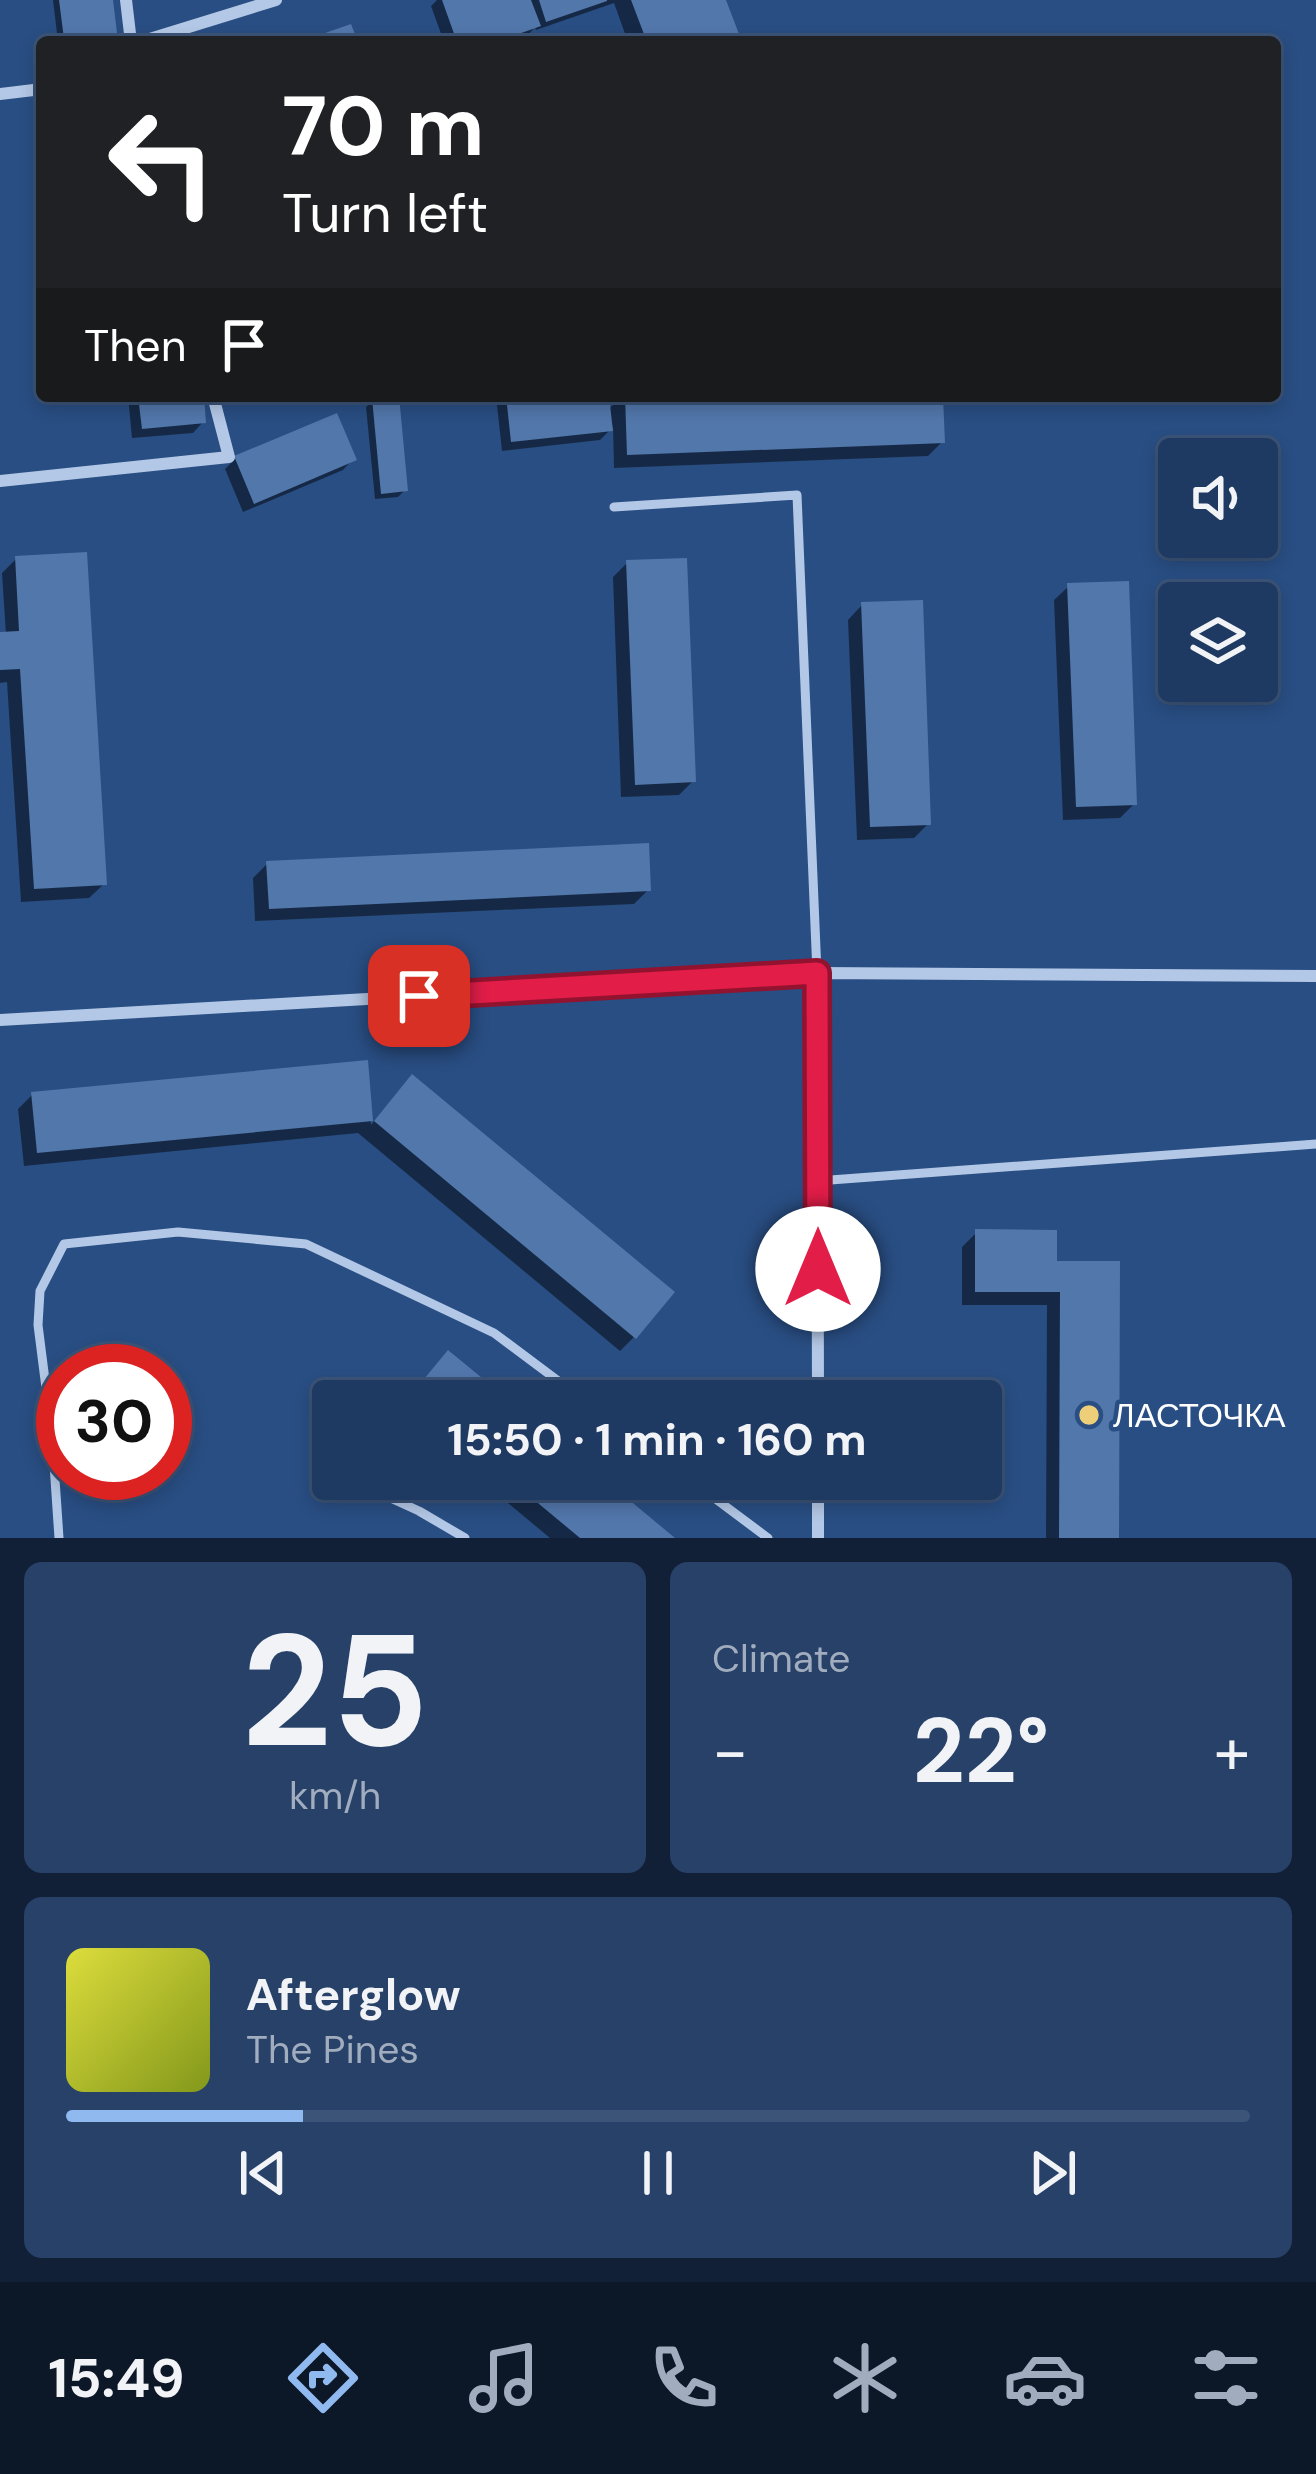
<!DOCTYPE html>
<html lang="en">
<head>
<meta charset="utf-8">
<style>
	:root { --surface:#1f3a62; --page:#274168; --text:#f1f3f6; --muted:#a1adbe; --line:#3c5477; --accent:#90b9f0 }
	body { margin:0; font-family:"DM Sans",sans-serif; background:var(--page); color:var(--text); height:100vh; display:flex; flex-direction:column; font-size:45px; white-space:nowrap }
	* { box-sizing:border-box; margin:0 }
	p { font-size:39px; color:var(--muted) }
	.icon { flex:none; width:66px; height:66px; fill:none; stroke:currentColor; stroke-width:2; stroke-linecap:round; stroke-linejoin:round }
	.map { position:relative; height:1538px; overflow:hidden }
	.drawer { display:flex; flex-direction:column; gap:24px; padding:24px; background:#112036; flex:1 }
	.drawer>* { flex:none }
	.hud { position:absolute; left:36px; top:36px; width:1245px; height:366px; border-radius:12px; box-shadow:0 6px 18px #0003,0 0 0 3px var(--line); background:#202124; color:#fff; overflow:hidden }
	.controls { position:absolute; left:1158px; top:438px; display:grid; gap:24px }
	.controls a { display:grid; place-items:center; width:120px; height:120px; border-radius:12px; background:var(--surface); box-shadow:0 6px 18px #0003,0 0 0 3px var(--line); font-size:60px }
	.speed { position:absolute; left:36px; top:1344px; display:flex; gap:24px; font-size:60px; font-weight:700; text-align:center }
	.speed>* { display:grid; place-content:center; width:156px; height:156px; border-radius:50%; background:var(--surface); box-shadow:0 6px 18px #0003,0 0 0 3px var(--line); line-height:1 }
	.speed .limit { border:18px solid #d22; background:#fff; color:#111 }
	.pin { position:absolute; display:grid; place-items:center; width:102px; height:102px; color:#fff; margin:-51px; border-radius:24px; box-shadow:0 6px 18px #0006 }
	.me { position:absolute; width:132px; margin:-66px; rotate:0deg; stroke-linejoin:round; filter:drop-shadow(0 0 9px #0008) }
	.turn { display:flex; align-items:center; gap:42px; height:252px; padding:0 48px; font-size:54px }
	.turn .icon { width:156px; height:156px; stroke-width:2.5 }
	.turn b { display:block; font-size:84px; line-height:102px }
	.then { display:flex; align-items:center; height:114px; padding:0 48px; background:#0003; gap:24px; font-size:45px }
	.big { font-size:90px; font-weight:700; line-height:1.1 }
	.drawer .card { flex:1; display:flex; flex-direction:column; justify-content:center; gap:18px; min-width:0; padding:0 42px; border-radius:18px; background:var(--page) }
	.drawer .dial { align-items:center; gap:0 }
	.dial b { font-size:156px; line-height:1 }
	.song { display:flex; align-items:center; gap:36px }
	.cover { width:144px; height:144px; border-radius:18px; background:linear-gradient(135deg,hsl(60 70% 55%),hsl(70 70% 35%)) }
	.played { height:12px; border-radius:6px; background:linear-gradient(90deg,var(--accent) 20%,var(--line) 20%) }
	.keys { display:flex; justify-content:space-around; direction:ltr }
	.heat { display:flex; justify-content:space-between; align-items:center; font-size:66px; direction:ltr }
	.drawer .tiles { flex:1; display:grid; gap:24px; grid-template-columns:1fr 1fr }
	.card:last-child { grid-column:span 2 }
	.trip { position:absolute; left:312px; top:1380px; width:690px; height:120px; border-radius:12px; background:var(--surface); box-shadow:0 6px 18px #0003,0 0 0 3px var(--line); font-weight:700; line-height:120px; text-align:center }
	.tab-bar { display:flex; height:192px; justify-content:space-around; align-items:center; background:#0c1727; color:var(--muted) }
	.tab-bar .icon { width:84px; height:84px }
	.tab-bar .current { color:var(--accent) }
	.tab-bar b { font-size:54px; color:var(--text) }
	.map>svg:first-child { display:block }
	.shadow { fill:#0007 }
	.building { fill:#5277ab }
	.lines { fill:none; stroke-linecap:round; stroke-linejoin:round }
	.lane { stroke:#b3c8e6; stroke-width:9 }
	.street { stroke:#b3c8e6; stroke-width:12 }
	.route-casing { stroke:#92132f; stroke-width:30 }
	.route { stroke:#e11d48; stroke-width:21 }
	.poi-dot { fill:#edcf7a; stroke:#294e83; stroke-width:4.5 }
	.labels { text-anchor:middle; stroke-width:9; stroke-linejoin:round; paint-order:stroke }
	.poi-label { font-size:33px; fill:#fff; stroke:#294e83; text-anchor:start }
</style>
</head>
<body>
<div class="map">
<svg width="1316" height="1538" viewBox="0 0 1316 1538">
	<rect width="100%" height="100%" fill="#294e83"/>
	<path class="shadow" d="M 53,0 L 110,0 L 114,32 L 107,38 L 58,42 Z
		M 437,0 L 723,0 L 738,42 L 628,42 L 614,3 L 536,30 L 535,27 L 527,36 L 509,42 L 444,42 L 431,6 Z
		M 128,396 L 201,396 L 203,422 L 193,433 L 132,438 Z
		M 496,396 L 606,396 L 608,410 L 622,396 L 940,396 L 942,442 L 928,456 L 614,468 L 613,427 L 600,440 L 502,451 Z
		M 373,401 L 405,490 L 398,497 L 375,499 L 366,407 Z
		M 335,417 L 353,459 L 343,470 L 243,512 L 225,469 L 235,459 Z
		M 16,559 L 104,884 L 89,898 L 21,902 L 7,682 L 0,683 L 0,635 L 6,635 L 2,573 Z
		M 627,563 L 693,781 L 679,795 L 621,797 L 613,577 Z
		M 1069,586 L 1134,804 L 1120,818 L 1063,820 L 1054,600 Z
		M 862,605 L 928,824 L 914,838 L 857,840 L 848,620 Z
		M 267,864 L 648,890 L 634,904 L 255,921 L 253,878 Z
		M 365,1063 L 371,1125 L 398,1092 L 634,1337 L 620,1351 L 358,1133 L 24,1166 L 18,1109 L 32,1095 Z
		M 977,1232 L 1054,1264 L 1116,1538 L 1046,1538 L 1047,1305 L 962,1305 L 962,1247 Z
		M 479,1479 L 599,1479 L 670,1538 L 550,1538 Z"/>
	<path class="building" d="M 59,0 L 113,0 L 117,33 L 64,39 Z
		M 442,0 L 531,0 L 541,26 L 496,42 L 457,42 Z
		M 539,0 L 607,0 L 607,1 L 546,22 Z
		M 631,0 L 726,0 L 742,42 L 647,42 Z
		M 351,24 L 358,42 L 302,42 L 302,41 Z
		M 138,396 L 204,396 L 206,423 L 142,429 Z
		M 399,396 L 408,491 L 381,494 L 372,398 Z
		M 506,396 L 609,396 L 613,431 L 511,442 Z
		M 625,396 L 943,396 L 945,443 L 627,455 Z
		M 337,413 L 357,460 L 254,504 L 234,456 Z
		M 87,552 L 107,885 L 34,889 L 20,669 L 0,670 L 0,632 L 19,631 L 15,556 Z
		M 687,558 L 696,782 L 635,785 L 626,560 Z
		M 1129,581 L 1137,805 L 1076,807 L 1067,583 Z
		M 923,600 L 931,825 L 870,827 L 861,602 Z
		M 649,843 L 651,891 L 269,909 L 266,861 Z
		M 368,1060 L 373,1121 L 37,1153 L 31,1092 Z
		M 412,1074 L 675,1292 L 636,1339 L 374,1121 Z
		M 975,1229 L 1057,1230 L 1057,1261 L 1120,1261 L 1119,1538 L 1059,1538 L 1060,1292 L 975,1292 Z
		M 448,1350 L 510,1401 L 415,1401 L 410,1396 Z
		M 509,1479 L 604,1479 L 675,1538 L 580,1538 Z"/>
	<g class="lines">
		<path class="lane" d="M 614,507 L 797,495 L 817,973
			M 817,1181 L 1316,1144
			M 689,1479 L 768,1538
			M 362,1485 L 419,1511 L 465,1538
			M 59,1538 L 52,1435 L 38,1325 L 40,1291 L 64,1244 L 178,1232 L 306,1244 L 494,1333 L 585,1401"/>
		<path class="street" d="M 126,0 L 131,42
			M 140,42 L 276,0
			M 0,94 L 42,89
			M 0,481 L 229,457 L 213,396
			M 817,973 L 818,1401
			M 0,1020 L 817,973 L 1316,976
			M 818,1479 L 818,1538"/>
	</g>
	<g class="lines">
		<g class="route-casing">
			<path id="route" d="M 419,996 L 817,973 L 818,1269"/>
		</g>
		<use href="#route" class="route"/>
	</g>
	<circle class="poi-dot" cx="1089" cy="1415" r="12"/>
	<g class="labels">
		<g class="poi-label">
			<text x="1113" y="1427">ЛАСТОЧКА</text>
		</g>
	</g>
</svg>
<div class="controls">
<a><svg class="icon" aria-label="sound" viewBox="0 0 24 24"><path d="M4 9h4l5-4v14l-5-4H4zM17 9q2 3 0 6"/></svg></a>
<a><svg class="icon" aria-label="layers" viewBox="0 0 24 24"><path d="M12 4l9 5-9 5-9-5zM3 14l9 5 9-5"/></svg></a>
</div>
<div class="speed"><div class="limit">30</div></div>
<div class="pin" style="left:419px;top:996px;background:#d93025"><svg class="icon" aria-label="arrive" viewBox="0 0 24 24"><path d="M6 21V4h12l-3 4 3 4H6"/></svg></div>
<svg class="me" style="left:818px;top:1269px" viewBox="-20 -20 40 40"><circle r="19" fill="#fff"/><path d="M0-13L10 11 0 6-10 11z" fill="#e11d48"/></svg>
<div class="trip">15:50 · 1 min · 160 m</div>
<div class="hud">
<div class="turn"><svg class="icon" aria-label="left" viewBox="0 0 24 24"><path d="M17 20v-9H6M10 6l-5 5 5 5"/></svg><div><b>70 m</b>Turn left</div></div>
<div class="then">Then<svg class="icon" aria-label="arrive" viewBox="0 0 24 24"><path d="M6 21V4h12l-3 4 3 4H6"/></svg></div>
</div>
</div>
<section class="drawer">
<div class="tiles">
<div class="card dial"><b>25</b><p>km/h</p></div>
<div class="card"><p>Climate</p>
<div class="heat"><a>−</a><b class="big">22°</b><a>+</a></div>
</div>
<div class="card">
<div class="song"><i class="cover"></i><div><b>Afterglow</b><p>The Pines</p></div></div>
<div class="played"></div>
<div class="keys"><svg class="icon" aria-label="previous" viewBox="0 0 24 24"><path d="M18 5L8 12l10 7zM5 5v14"/></svg><svg class="icon" aria-label="pause" viewBox="0 0 24 24"><path d="M8 5v14M16 5v14"/></svg><svg class="icon" aria-label="next" viewBox="0 0 24 24"><path d="M6 5l10 7-10 7zM19 5v14"/></svg></div>
</div>
</div>
</section>
<nav class="tab-bar">
<b>15:49</b>
<svg class="icon current" aria-label="directions" viewBox="0 0 24 24"><path d="M12 3l9 9-9 9-9-9zM9 14v-3h6M13 9l2 2-2 2"/></svg>
<svg class="icon" aria-label="music" viewBox="0 0 24 24"><path d="M9 18V5l10-2v13"/><circle cx="6" cy="18" r="3"/><circle cx="16" cy="16" r="3"/></svg>
<svg class="icon" aria-label="phone" viewBox="0 0 24 24"><path d="M5 4h4l2 5-3 2q2 4 5 5l2-3 5 2v4C11 20 4 13 5 4z"/></svg>
<svg class="icon" aria-label="climate" viewBox="0 0 24 24"><path d="M12 3v18M4 7l16 10M4 17L20 7"/></svg>
<svg class="icon" aria-label="car" viewBox="0 0 24 24"><path d="M5 17H2v-5l4-1 3-4h7l3 4 3 1v5h-3M9 17h6M6 11h13"/><circle cx="7" cy="17" r="2"/><circle cx="17" cy="17" r="2"/></svg>
<svg class="icon" aria-label="filters" viewBox="0 0 24 24"><path d="M4 7h16M4 17h16"/><circle cx="9" cy="7" r="2"/><circle cx="15" cy="17" r="2"/></svg>
</nav>
</body>
</html>
